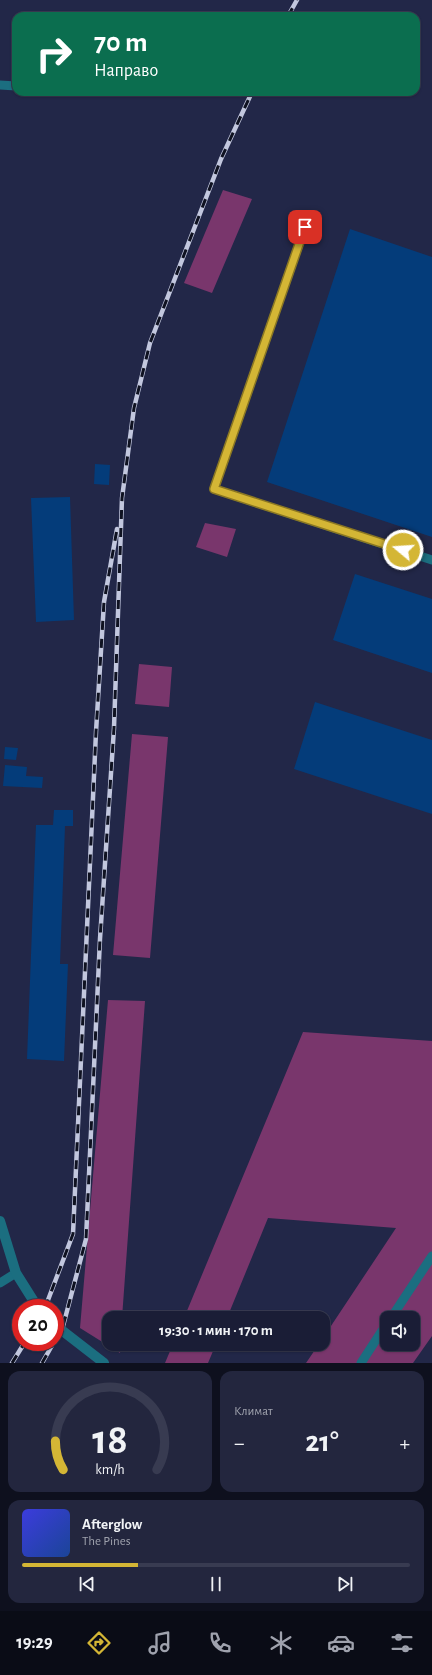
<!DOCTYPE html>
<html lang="ru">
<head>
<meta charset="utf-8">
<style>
	:root { --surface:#1a1d36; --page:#23263e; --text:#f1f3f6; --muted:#9fa2ad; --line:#383b51; --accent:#d4b635 }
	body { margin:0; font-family:"Alegreya Sans",sans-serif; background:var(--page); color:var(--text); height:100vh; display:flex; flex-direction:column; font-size:15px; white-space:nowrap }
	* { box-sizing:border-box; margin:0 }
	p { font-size:13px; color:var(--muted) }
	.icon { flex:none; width:22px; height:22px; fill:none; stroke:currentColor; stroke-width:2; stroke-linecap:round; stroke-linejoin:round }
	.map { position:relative; height:1363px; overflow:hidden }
	.panel { display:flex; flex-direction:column; gap:8px; padding:8px; background:#0e101e; flex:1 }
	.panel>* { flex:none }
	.guide { position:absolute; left:12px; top:12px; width:408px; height:84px; border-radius:12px; box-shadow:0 1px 3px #0004,0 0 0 1px var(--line); background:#0b6e4f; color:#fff; overflow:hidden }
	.buttons { position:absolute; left:380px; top:1311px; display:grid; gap:8px }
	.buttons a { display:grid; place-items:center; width:40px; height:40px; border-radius:8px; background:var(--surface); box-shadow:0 1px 3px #0004,0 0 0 1px var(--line); font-size:20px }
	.speed { position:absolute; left:12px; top:1299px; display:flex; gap:8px; font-size:20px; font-weight:700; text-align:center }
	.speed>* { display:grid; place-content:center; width:52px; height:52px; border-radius:50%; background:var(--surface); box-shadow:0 1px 3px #0004,0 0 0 1px var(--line); line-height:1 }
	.speed .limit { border:6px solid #d22; background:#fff; color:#111 }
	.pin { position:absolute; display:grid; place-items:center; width:34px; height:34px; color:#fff; margin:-17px; border-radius:8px; box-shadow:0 2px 6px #0006 }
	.me { position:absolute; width:44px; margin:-22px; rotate:288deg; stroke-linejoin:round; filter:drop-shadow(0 0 3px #0008) }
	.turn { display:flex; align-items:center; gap:14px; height:84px; padding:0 16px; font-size:18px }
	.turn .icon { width:52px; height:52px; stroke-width:2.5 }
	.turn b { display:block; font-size:28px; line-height:34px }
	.big { font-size:30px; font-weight:600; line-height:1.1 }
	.panel .card { flex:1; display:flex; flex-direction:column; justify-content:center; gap:6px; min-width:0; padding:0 14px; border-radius:12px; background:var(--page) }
	.panel .dial { align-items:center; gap:0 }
	.dial svg { height:104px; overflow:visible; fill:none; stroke:var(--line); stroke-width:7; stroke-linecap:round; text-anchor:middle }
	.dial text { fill:var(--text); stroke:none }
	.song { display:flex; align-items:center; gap:12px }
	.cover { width:48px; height:48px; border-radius:6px; background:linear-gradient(135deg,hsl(240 70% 55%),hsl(220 70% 35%)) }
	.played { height:4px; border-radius:2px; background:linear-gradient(90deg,var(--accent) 30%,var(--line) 30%) }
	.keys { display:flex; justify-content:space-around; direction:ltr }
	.heat { display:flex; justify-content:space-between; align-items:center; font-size:22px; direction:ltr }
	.panel .tiles { flex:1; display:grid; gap:8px; grid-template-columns:1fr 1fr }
	.card:last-child { grid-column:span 2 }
	.trip { position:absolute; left:102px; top:1311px; width:228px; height:40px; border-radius:12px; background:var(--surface); box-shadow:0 1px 3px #0004,0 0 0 1px var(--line); font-weight:600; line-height:40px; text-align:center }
	.dock { display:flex; height:64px; justify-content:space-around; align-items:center; background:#0a0c16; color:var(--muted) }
	.dock .icon { width:28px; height:28px }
	.dock .active { color:var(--accent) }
	.dock b { font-size:18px; color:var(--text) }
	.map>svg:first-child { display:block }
	.forest { fill:#79366c; fill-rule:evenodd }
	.building { fill:#043c7a }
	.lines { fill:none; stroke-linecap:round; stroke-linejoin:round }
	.service { stroke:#1b6e80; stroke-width:9 }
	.tertiary { stroke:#1b6e80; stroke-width:10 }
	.rail-casing { stroke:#c2c7de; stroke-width:4.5 }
	.rail { stroke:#0f1221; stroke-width:3; stroke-dasharray:9; stroke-linecap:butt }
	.route-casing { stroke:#8a7622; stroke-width:10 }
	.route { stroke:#d4b635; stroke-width:7 }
</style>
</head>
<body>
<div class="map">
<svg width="432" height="1363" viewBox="0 0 432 1363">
	<rect width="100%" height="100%" fill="#222748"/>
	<path class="forest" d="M 223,190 L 252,199 L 212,293 L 184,283 Z
		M 205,523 L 236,529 L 227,557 L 196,547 Z
		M 139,664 L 172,667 L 169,707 L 135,704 Z
		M 132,734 L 168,737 L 150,958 L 113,955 Z
		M 108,1000 L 145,1001 L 122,1318 L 109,1318 L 109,1344 L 121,1344 L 120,1353 L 80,1328 Z
		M 303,1032 L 432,1041 L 432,1336 L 413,1363 L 306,1363 L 319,1344 L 323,1344 L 323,1338 L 396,1228 L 268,1218 L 227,1318 L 184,1318 ZM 387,1318 L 413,1318 L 413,1344 L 387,1344 Z
		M 173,1344 L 216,1344 L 208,1363 L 165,1363 Z"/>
	<path class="building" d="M 350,229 L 432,257 L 432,537 L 267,482 Z
		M 95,464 L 110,465 L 109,485 L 94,484 Z
		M 70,497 L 74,620 L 36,622 L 31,498 Z
		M 355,574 L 432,599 L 432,673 L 333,640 Z
		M 315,702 L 432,740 L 432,814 L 294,769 Z
		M 5,747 L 18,748 L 16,760 L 4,759 Z
		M 5,765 L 27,767 L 26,776 L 43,777 L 42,788 L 3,786 Z
		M 54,810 L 73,810 L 73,826 L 65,826 L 60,964 L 68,964 L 64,1061 L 27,1059 L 36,825 L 53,825 Z"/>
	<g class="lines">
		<path class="service" d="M 0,85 L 16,86
			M 305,227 L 214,489 L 432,560
			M 0,1283 L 16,1273
			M 391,1318 L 432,1256
			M 361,1363 L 387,1323"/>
		<path class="tertiary" d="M 0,1221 L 16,1273 L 38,1308
			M 55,1325 L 104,1363"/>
		<g class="rail-casing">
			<path id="rail" d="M 288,16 L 297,0
				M 45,1308 L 73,1234 L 96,732 L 104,602 L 117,529
				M 55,1341 L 62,1330 L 86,1239 L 100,939 L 114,728 L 122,498 L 134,408 L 150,343 L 221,159 L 252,92
				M 12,1363 L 25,1342
				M 42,1363 L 54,1342"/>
		</g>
		<use href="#rail" class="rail"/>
	</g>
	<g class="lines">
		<g class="route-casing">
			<path id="route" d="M 305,227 L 214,489 L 403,550"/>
		</g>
		<use href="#route" class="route"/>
	</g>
</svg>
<div class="buttons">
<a><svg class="icon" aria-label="sound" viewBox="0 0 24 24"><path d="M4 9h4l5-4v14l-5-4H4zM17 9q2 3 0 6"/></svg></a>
</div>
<div class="speed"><div class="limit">20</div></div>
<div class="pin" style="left:305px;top:227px;background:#d93025"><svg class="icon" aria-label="arrive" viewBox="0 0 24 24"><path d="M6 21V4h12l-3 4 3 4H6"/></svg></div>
<svg class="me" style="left:403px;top:550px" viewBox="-20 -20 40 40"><circle r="17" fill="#d4b635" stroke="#fff" stroke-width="3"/><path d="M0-11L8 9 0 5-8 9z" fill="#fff"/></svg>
<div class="trip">19:30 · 1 мин · 170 m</div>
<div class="guide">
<div class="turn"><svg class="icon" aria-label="right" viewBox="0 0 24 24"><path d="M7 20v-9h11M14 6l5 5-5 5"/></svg><div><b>70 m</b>Направо</div></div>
</div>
</div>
<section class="panel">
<div class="tiles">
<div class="card dial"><svg viewBox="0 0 100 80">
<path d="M14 69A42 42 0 1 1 86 69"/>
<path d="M14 69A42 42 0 0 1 8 47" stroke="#d4b635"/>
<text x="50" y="56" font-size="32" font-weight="700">18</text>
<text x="50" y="72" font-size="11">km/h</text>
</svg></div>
<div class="card"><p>Климат</p>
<div class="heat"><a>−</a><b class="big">21°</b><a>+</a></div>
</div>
<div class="card">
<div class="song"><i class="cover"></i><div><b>Afterglow</b><p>The Pines</p></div></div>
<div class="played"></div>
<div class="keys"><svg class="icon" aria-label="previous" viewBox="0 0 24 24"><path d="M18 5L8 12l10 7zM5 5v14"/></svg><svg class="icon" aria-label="pause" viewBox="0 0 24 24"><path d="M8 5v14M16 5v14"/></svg><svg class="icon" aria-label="next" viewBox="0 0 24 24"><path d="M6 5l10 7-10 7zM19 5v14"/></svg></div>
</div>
</div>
</section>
<nav class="dock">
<b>19:29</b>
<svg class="icon active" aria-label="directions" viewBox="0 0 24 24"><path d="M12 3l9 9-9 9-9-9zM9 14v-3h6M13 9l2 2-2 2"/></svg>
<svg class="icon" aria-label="music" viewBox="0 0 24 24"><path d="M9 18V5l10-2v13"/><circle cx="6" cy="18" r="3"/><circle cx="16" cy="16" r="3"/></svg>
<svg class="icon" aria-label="phone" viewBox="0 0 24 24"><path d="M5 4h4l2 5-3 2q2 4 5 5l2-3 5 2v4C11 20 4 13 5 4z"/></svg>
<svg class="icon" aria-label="climate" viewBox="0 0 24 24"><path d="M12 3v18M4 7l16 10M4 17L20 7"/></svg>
<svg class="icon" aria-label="car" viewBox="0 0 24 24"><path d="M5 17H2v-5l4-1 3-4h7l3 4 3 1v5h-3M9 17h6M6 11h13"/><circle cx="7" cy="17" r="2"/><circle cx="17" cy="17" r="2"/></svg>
<svg class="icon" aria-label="filters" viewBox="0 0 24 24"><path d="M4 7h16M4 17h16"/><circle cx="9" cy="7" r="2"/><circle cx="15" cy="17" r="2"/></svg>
</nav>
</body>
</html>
